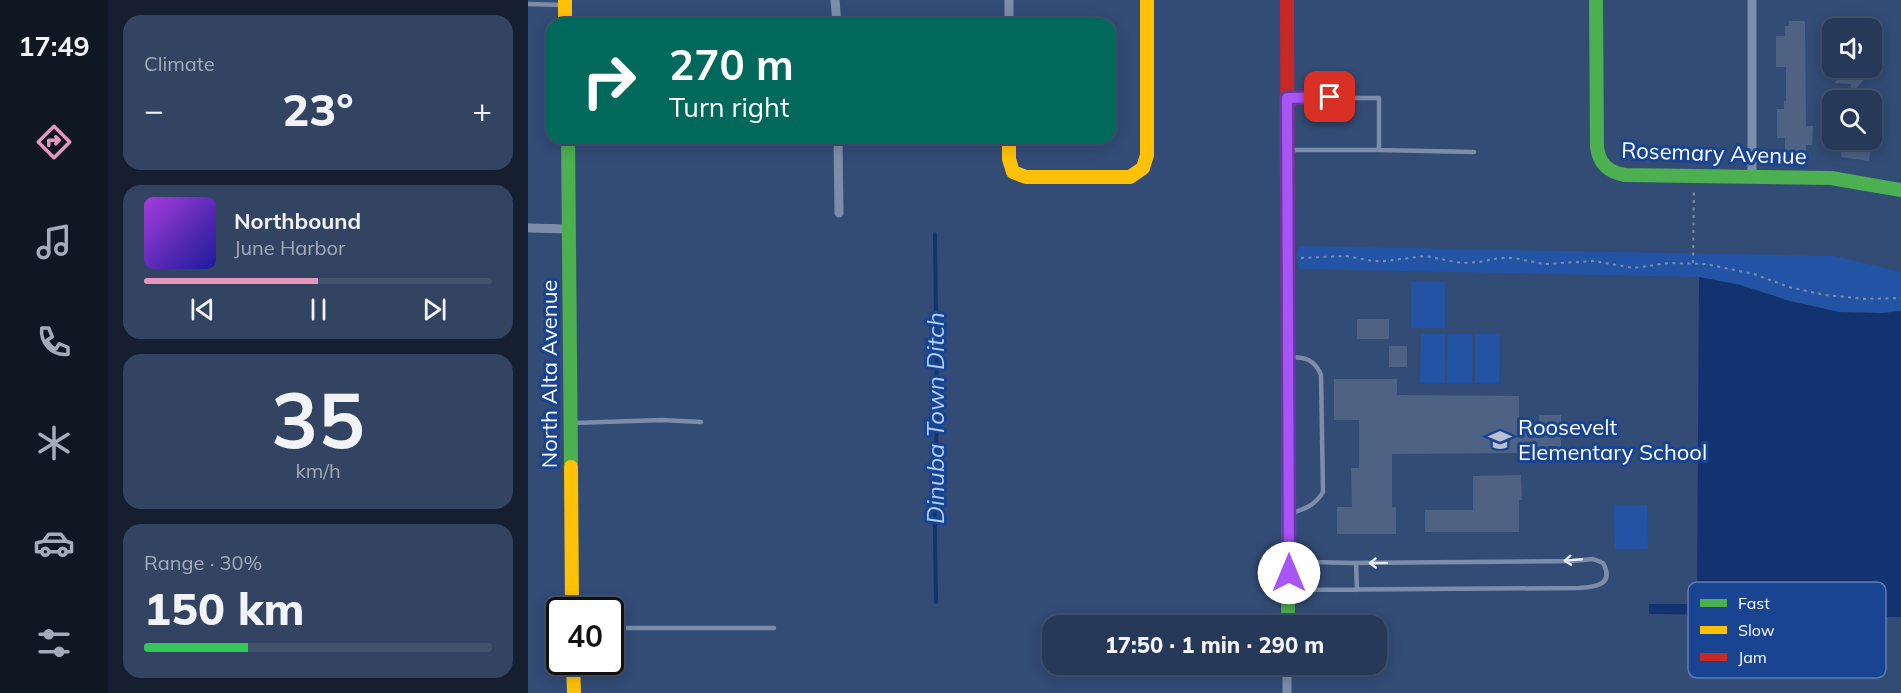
<!DOCTYPE html>
<html lang="en">
<head>
<meta charset="utf-8">
<style>
	:root { --surface:#263958; --page:#324461; --text:#f1f3f6; --muted:#a4acba; --line:#42536e; --accent:#e797bd }
	body { margin:0; font-family:Mulish,sans-serif; background:var(--page); color:var(--text); height:100vh; display:flex; flex-direction:column; font-size:22px; white-space:nowrap }
	* { box-sizing:border-box; margin:0 }
	p { font-size:20px; color:var(--muted) }
	.icon { flex:none; width:33px; height:33px; fill:none; stroke:currentColor; stroke-width:2; stroke-linecap:round; stroke-linejoin:round }
	.map { position:relative; flex:1; overflow:hidden }
	.details { display:flex; flex-direction:column; gap:15px; padding:15px; background:#151f30; width:420px }
	.details>* { flex:none }
	.guide { position:absolute; left:18px; top:18px; width:570px; height:126px; border-radius:18px; box-shadow:0 3px 15px #0003,0 0 0 2px var(--line); background:#00695c; color:#fff; overflow:hidden }
	.fabs { position:absolute; left:1294px; top:18px; display:grid; gap:12px }
	.fabs a { display:grid; place-items:center; width:60px; height:60px; border-radius:12px; background:var(--surface); box-shadow:0 3px 15px #0003,0 0 0 2px var(--line); font-size:30px }
	.speed { position:absolute; left:18px; top:597px; display:flex; gap:12px; font-size:30px; font-weight:700; text-align:center }
	.speed>* { display:grid; place-content:center; width:78px; height:78px; border-radius:50%; background:var(--surface); box-shadow:0 3px 15px #0003,0 0 0 2px var(--line); line-height:1 }
	.speed .limit { border:3px solid #111; border-radius:9px; background:#fff; color:#111 }
	.pin { position:absolute; display:grid; place-items:center; width:51px; height:51px; color:#fff; margin:-26px; border-radius:12px; box-shadow:0 3px 9px #0006 }
	.me { position:absolute; width:66px; margin:-33px; rotate:0deg; stroke-linejoin:round; filter:drop-shadow(0 0 4px #0008) }
	.turn { display:flex; align-items:center; gap:21px; height:126px; padding:0 24px; font-size:27px }
	.turn .icon { width:78px; height:78px; stroke-width:2.5 }
	.turn b { display:block; font-size:42px; line-height:51px }
	.big { font-size:45px; font-weight:800; line-height:1.1 }
	.details .widget { flex:1; display:flex; flex-direction:column; justify-content:center; gap:9px; min-width:0; padding:0 21px; border-radius:18px; background:var(--page) }
	.details .dial { align-items:center; gap:0 }
	.dial b { font-size:78px; line-height:1 }
	.song { display:flex; align-items:center; gap:18px }
	.cover { width:72px; height:72px; border-radius:9px; background:linear-gradient(135deg,hsl(280 70% 55%),hsl(240 70% 35%)) }
	.played { height:6px; border-radius:3px; background:linear-gradient(90deg,var(--accent) 50%,var(--line) 50%) }
	.keys { display:flex; justify-content:space-around; direction:ltr }
	.heat { display:flex; justify-content:space-between; align-items:center; font-size:33px; direction:ltr }
	.charge { height:9px; border-radius:4px; background:linear-gradient(90deg,#34c759 30%,var(--line) 0) }
	.trip { position:absolute; left:514px; top:615px; width:345px; height:60px; border-radius:18px; background:var(--surface); box-shadow:0 3px 15px #0003,0 0 0 2px var(--line); font-weight:800; line-height:60px; text-align:center }
	main { display:flex; flex:1; min-height:0 }
	.menu { display:flex; flex-direction:column; width:108px; justify-content:space-around; align-items:center; background:#0f1723; color:var(--muted) }
	.menu .icon { width:42px; height:42px }
	.menu .active { color:var(--accent) }
	.menu b { font-size:27px; color:var(--text) }
	.map>svg:first-child { display:block }
	.green { fill:#2353a4 }
	.water { fill:#123370 }
	.lines { fill:none; stroke-linecap:round; stroke-linejoin:round }
	.stream { stroke:#123370; stroke-width:4 }
	.building { fill:#4e6284 }
	.path { stroke:#7b8da9; stroke-width:2; stroke-dasharray:3 4.5; stroke-linecap:butt }
	.lane { stroke:#7b8da9; stroke-width:4.5 }
	.street { stroke:#7b8da9; stroke-width:9 }
	.fast { stroke:#4caf50; stroke-width:14 }
	.slow { stroke:#ffc107; stroke-width:14 }
	.jam { stroke:#c62828; stroke-width:14 }
	.oneway { stroke:#e5e8ee }
	.route-casing { stroke:#6d37a1; stroke-width:15 }
	.route { stroke:#a855f7; stroke-width:10 }
	.labels { text-anchor:middle; stroke-width:6; stroke-linejoin:round; paint-order:stroke }
	.street-label { font-size:22px; fill:#fff; stroke:#184491 }
	.poi-label { font-size:22px; fill:#fff; stroke:#184491; text-anchor:start }
	.water-label { font-size:24px; font-style:italic; fill:#b3cdf7; stroke:#184491 }
	.key { fill:#184491; stroke:#5d7cb2; stroke-width:1.5 }
	.key-label { font-size:16px; fill:#fff }
</style>
</head>
<body>
<main>
<nav class="menu">
<b>17:49</b>
<svg class="icon active" aria-label="directions" viewBox="0 0 24 24"><path d="M12 3l9 9-9 9-9-9zM9 14v-3h6M13 9l2 2-2 2"/></svg>
<svg class="icon" aria-label="music" viewBox="0 0 24 24"><path d="M9 18V5l10-2v13"/><circle cx="6" cy="18" r="3"/><circle cx="16" cy="16" r="3"/></svg>
<svg class="icon" aria-label="phone" viewBox="0 0 24 24"><path d="M5 4h4l2 5-3 2q2 4 5 5l2-3 5 2v4C11 20 4 13 5 4z"/></svg>
<svg class="icon" aria-label="climate" viewBox="0 0 24 24"><path d="M12 3v18M4 7l16 10M4 17L20 7"/></svg>
<svg class="icon" aria-label="car" viewBox="0 0 24 24"><path d="M5 17H2v-5l4-1 3-4h7l3 4 3 1v5h-3M9 17h6M6 11h13"/><circle cx="7" cy="17" r="2"/><circle cx="17" cy="17" r="2"/></svg>
<svg class="icon" aria-label="filters" viewBox="0 0 24 24"><path d="M4 7h16M4 17h16"/><circle cx="9" cy="7" r="2"/><circle cx="15" cy="17" r="2"/></svg>
</nav>
<section class="details">
<div class="widget"><p>Climate</p>
<div class="heat"><a>−</a><b class="big">23°</b><a>+</a></div>
</div>
<div class="widget">
<div class="song"><i class="cover"></i><div><b>Northbound</b><p>June Harbor</p></div></div>
<div class="played"></div>
<div class="keys"><svg class="icon" aria-label="previous" viewBox="0 0 24 24"><path d="M18 5L8 12l10 7zM5 5v14"/></svg><svg class="icon" aria-label="pause" viewBox="0 0 24 24"><path d="M8 5v14M16 5v14"/></svg><svg class="icon" aria-label="next" viewBox="0 0 24 24"><path d="M6 5l10 7-10 7zM19 5v14"/></svg></div>
</div>
<div class="widget dial"><b>35</b><p>km/h</p></div>
<div class="widget"><p>Range · 30%</p><b class="big">150 km</b><div class="charge"></div></div>
</section>
<div class="map">
<svg width="1373" height="693" viewBox="0 0 1373 693">
	<rect width="100%" height="100%" fill="#334c76"/>
	<path class="green" d="M 772,246 L 1307,256 L 1373,272 L 1373,311 L 1354,313 L 1311,312 L 1262,301 L 1212,285 L 1171,277 L 772,269 C 768,260 768,255 772,246 Z
		M 883,282 L 917,282 L 917,328 L 883,328 Z
		M 893,334 L 917,334 L 917,383 L 892,383 Z
		M 920,334 L 944,334 L 944,383 L 919,383 Z
		M 947,334 L 972,334 L 971,383 L 947,383 Z
		M 1086,505 L 1119,505 L 1120,549 L 1087,549 Z"/>
	<path class="water" d="M 1171,277 L 1212,285 L 1262,301 L 1311,312 L 1354,313 L 1373,311 L 1373,617 L 1121,614 L 1121,604 L 1169,604 Z"/>
	<g class="lines">
		<path class="stream" d="M 407,234 L 409,408 L 411,425 L 409,430 L 406,469 L 408,602"/>
	</g>
	<path class="building" d="M 1261,21 L 1277,21 L 1278,126 L 1285,126 L 1284,145 L 1278,145 L 1278,154 L 1257,154 L 1257,138 L 1249,138 L 1249,109 L 1256,109 L 1256,101 L 1258,101 L 1258,67 L 1248,67 L 1248,36 L 1257,36 L 1257,26 L 1261,26 Z
		M 1344,48 L 1355,59 L 1353,61 L 1357,64 L 1344,78 L 1344,71 L 1321,96 L 1323,84 L 1306,83 L 1321,68 L 1344,68 Z
		M 1315,140 L 1344,140 L 1341,161 L 1313,157 Z
		M 829,319 L 861,319 L 861,339 L 829,339 Z
		M 861,346 L 879,346 L 879,367 L 861,367 Z
		M 806,379 L 869,379 L 869,395 L 991,396 L 991,427 L 1011,427 L 1011,415 L 1033,415 L 1033,448 L 993,448 L 993,453 L 864,454 L 864,507 L 868,507 L 868,534 L 809,534 L 809,507 L 824,507 L 823,468 L 831,468 L 831,420 L 806,420 Z
		M 993,475 L 994,500 L 991,500 L 991,532 L 897,532 L 897,510 L 945,510 L 945,476 Z
		M 820,615 L 838,615 L 838,626 L 820,626 Z"/>
	<g class="lines">
		<path class="path" d="M 773,258 L 818,256 L 845,261 L 858,261 L 897,256 L 933,263 L 951,262 L 971,258 L 986,258 L 1016,264 L 1066,261 L 1106,268 L 1140,263 L 1178,264 L 1226,274 L 1261,287 L 1297,295 L 1338,299 L 1373,298
			M 1165,263 L 1166,188"/>
		<path class="lane" d="M 0,4 L 36,5
			M 761,150 L 851,150 L 851,98 L 762,98
			M 851,150 L 946,152
			M 46,423 L 134,420 L 173,422
			M 761,514 C 776,509 787,506 795,492 L 793,375 C 787,360 778,357 762,357
			M 828,563 L 829,590
			M 761,590 L 1051,588 C 1067,587 1087,585 1075,563 L 1065,559 L 1044,561 L 822,563 L 787,562 L 763,556
			M 82,628 L 246,628"/>
		<path class="street" d="M 307,0 L 309,24
			M 481,0 L 481,24
			M 1224,0 L 1224,176
			M 310,138 L 311,213
			M 0,228 L 41,229
			M 759,693 L 759,664"/>
		<path class="fast" d="M 1068,0 L 1069,147 C 1071,164 1080,172 1097,175 L 1303,178 L 1373,190
			M 40,138 L 43,467
			M 760,394 L 760,626"/>
		<path class="slow" d="M 37,0 L 37,24
			M 481,138 L 481,159 L 485,172 L 498,177 L 602,177 L 615,168 L 619,155 L 619,0
			M 43,467 L 44,610
			M 45,662 L 46,693"/>
		<path class="jam" d="M 759,0 L 760,394"/>
	</g>
	<defs><path id="oneway-shaft" d="M-6 0H5M1.5-3L5.5 0L1.5 3" fill="none" stroke-width="1.6" stroke-linecap="round" stroke-linejoin="round" transform="scale(1.5)"/></defs>
	<g class="oneway">
		<use href="#oneway-shaft" transform="translate(1045 560) rotate(175)"/>
		<use href="#oneway-shaft" transform="translate(850 563) rotate(179)"/>
	</g>
	<g class="lines">
		<g class="route-casing">
			<path id="route" d="M 761,573 L 759,98 L 802,97"/>
		</g>
		<use href="#route" class="route"/>
	</g>
	<defs>
		<g id="school-bare" transform="scale(1.8)"><path d="M0-5L7-2L0 1L-7-2ZM-4 1L0 2.5L4 1V4Q0 6-4 4Z" fill="#b8c0cf" stroke="#184491" stroke-width="2.5" paint-order="stroke"/></g>
	</defs>
	<g fill-rule="evenodd">
		<use href="#school-bare" x="972" y="440"/>
	</g>
	<g class="labels">
		<g class="street-label">
			<text transform="translate(1186 153) rotate(2)" y="8">Rosemary Avenue</text>
			<text transform="translate(21 374) rotate(-90)" y="8">North Alta Avenue</text>
		</g>
		<g class="poi-label">
			<text x="990" y="435">Roosevelt<tspan x="990" dy="25">Elementary School</tspan></text>
		</g>
		<g class="water-label">
			<text transform="translate(408 418) rotate(-90)" y="8">Dinuba Town Ditch</text>
		</g>
	</g>
	<rect x="1160" y="582" width="198" height="96" rx="9" class="key"/>
	<rect x="1172" y="599" width="27" height="8" fill="#4caf50"/>
	<rect x="1172" y="626" width="27" height="8" fill="#ffc107"/>
	<rect x="1172" y="653" width="27" height="8" fill="#c62828"/>
	<g class="key-label">
		<text x="1210" y="609">Fast</text>
		<text x="1210" y="636">Slow</text>
		<text x="1210" y="663">Jam</text>
	</g>
</svg>
<div class="fabs">
<a><svg class="icon" aria-label="sound" viewBox="0 0 24 24"><path d="M4 9h4l5-4v14l-5-4H4zM17 9q2 3 0 6"/></svg></a>
<a><svg class="icon" aria-label="search" viewBox="0 0 24 24"><circle cx="10" cy="10" r="6"/><path d="M15 15l6 6"/></svg></a>
</div>
<div class="speed"><div class="limit">40</div></div>
<div class="pin" style="left:802px;top:97px;background:#d93025"><svg class="icon" aria-label="arrive" viewBox="0 0 24 24"><path d="M6 21V4h12l-3 4 3 4H6"/></svg></div>
<svg class="me" style="left:761px;top:573px" viewBox="-20 -20 40 40"><circle r="19" fill="#fff"/><path d="M0-13L10 11 0 6-10 11z" fill="#a855f7"/></svg>
<div class="trip">17:50 · 1 min · 290 m</div>
<div class="guide">
<div class="turn"><svg class="icon" aria-label="right" viewBox="0 0 24 24"><path d="M7 20v-9h11M14 6l5 5-5 5"/></svg><div><b>270 m</b>Turn right</div></div>
</div>
</div>
</main>
</body>
</html>
